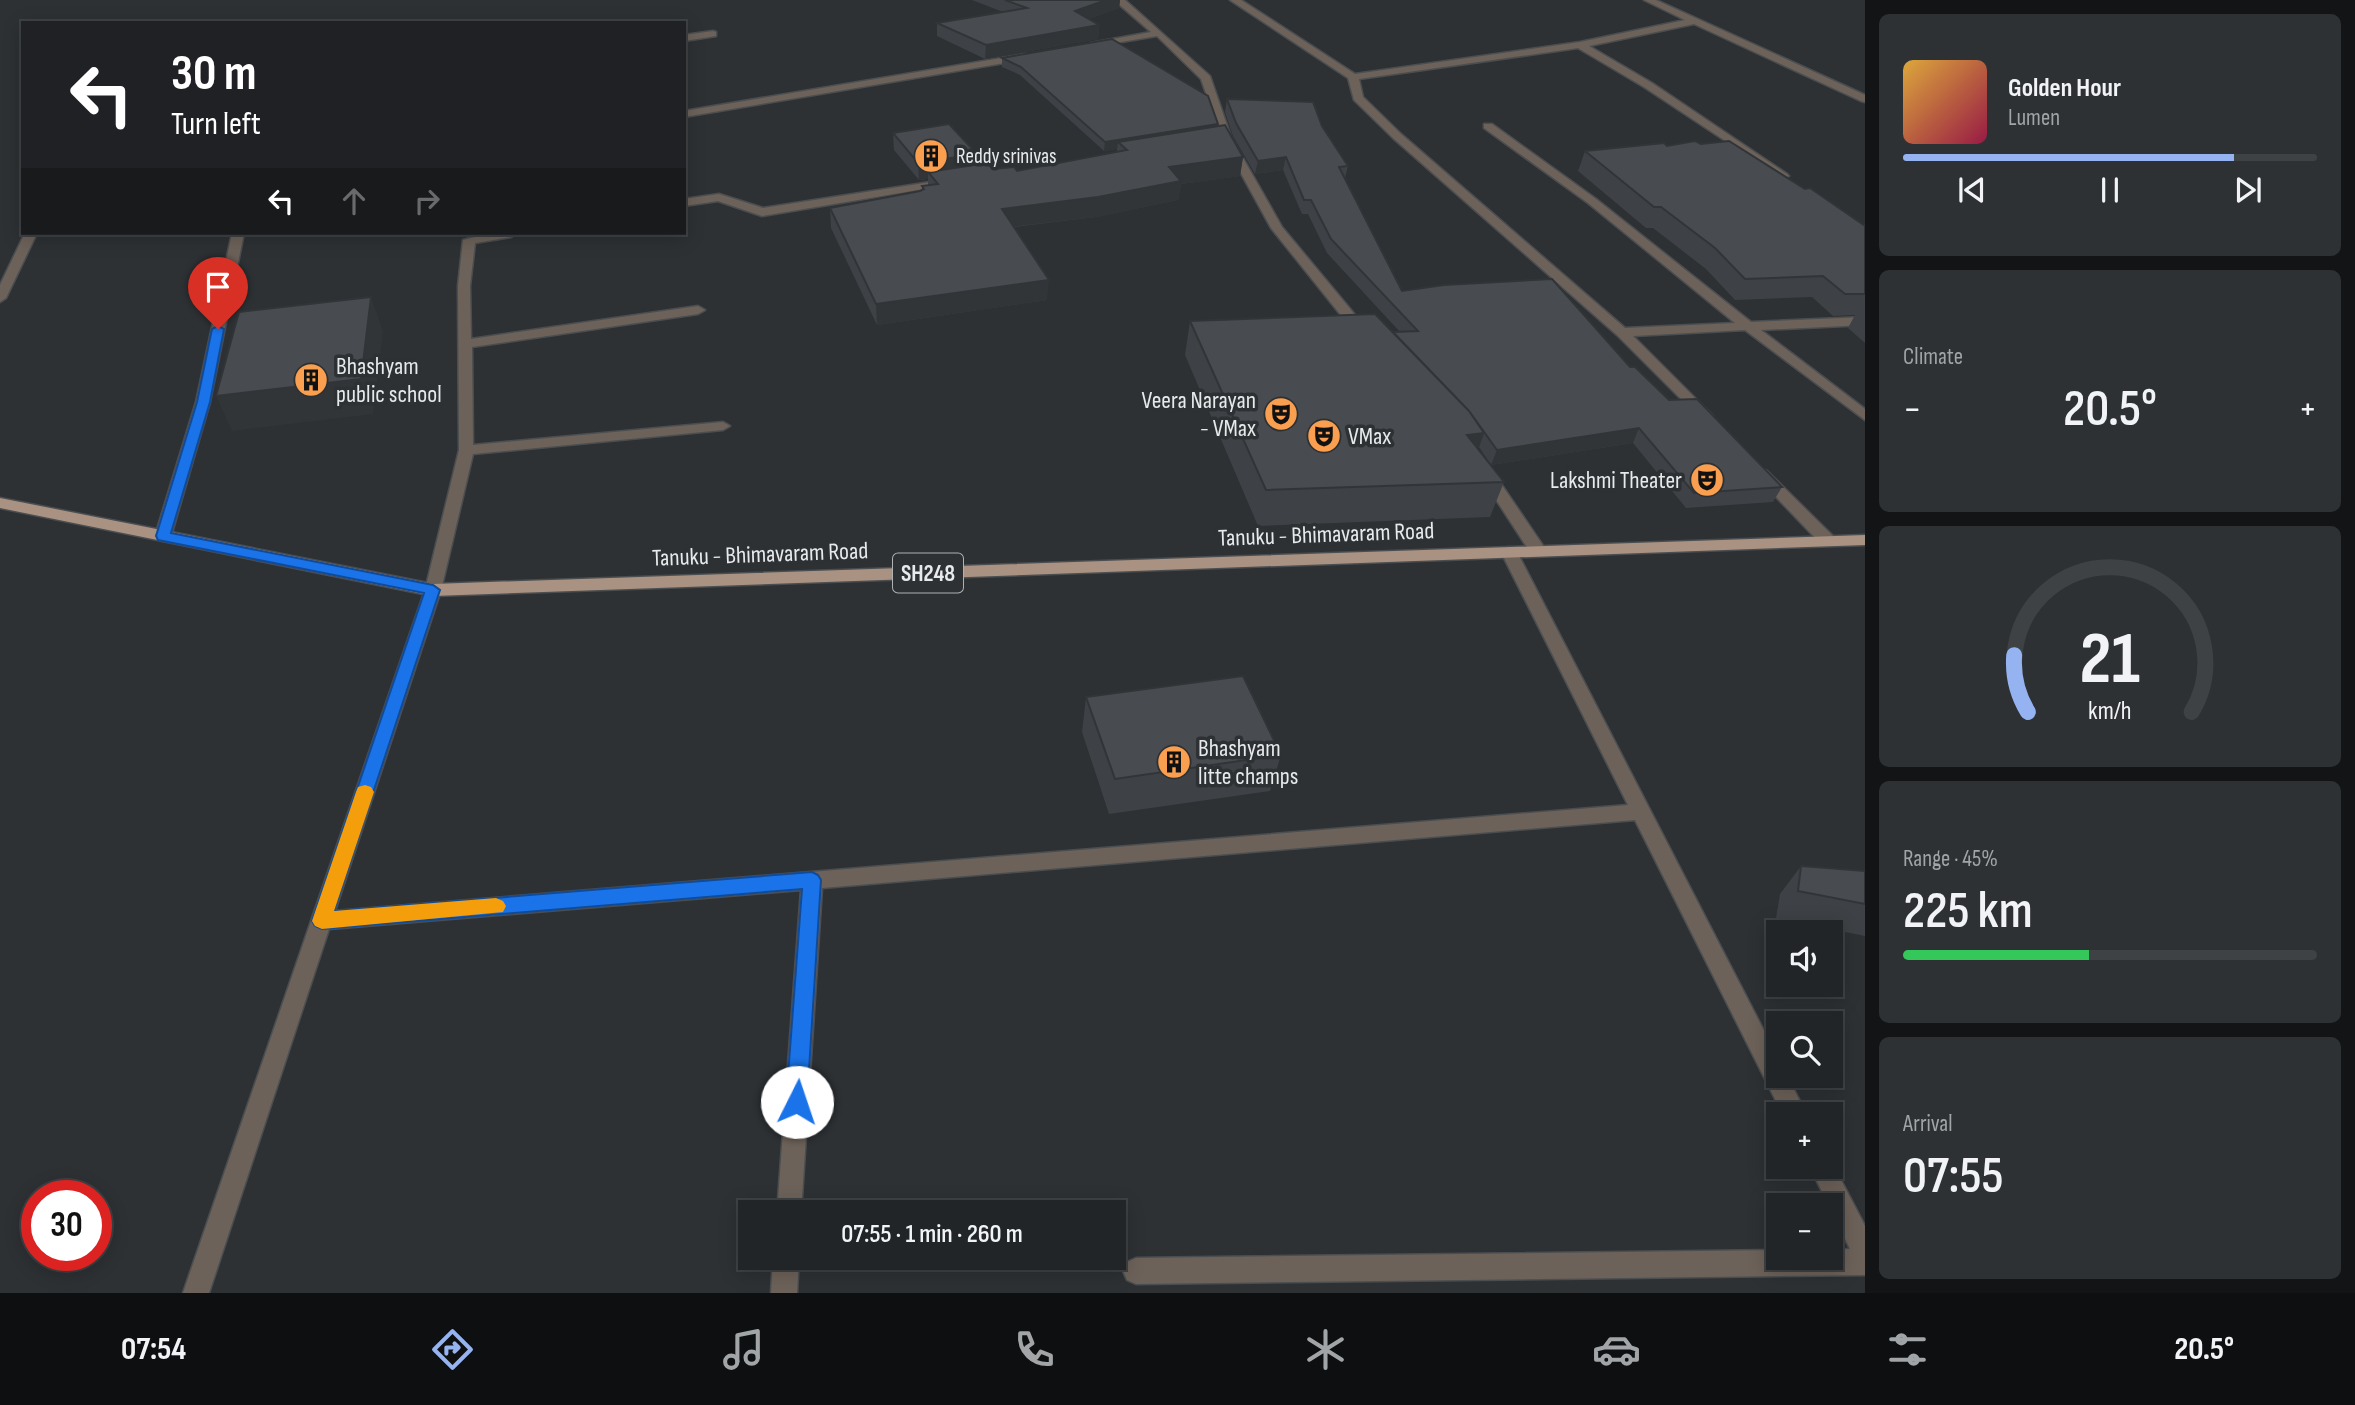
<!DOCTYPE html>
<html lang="en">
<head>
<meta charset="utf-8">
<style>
	:root { --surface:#222527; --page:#2e3133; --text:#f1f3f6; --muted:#a2a5a7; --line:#3f4244; --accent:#95b2f1 }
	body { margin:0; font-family:"Sofia Sans Condensed",sans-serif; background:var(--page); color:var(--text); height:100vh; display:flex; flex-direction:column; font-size:26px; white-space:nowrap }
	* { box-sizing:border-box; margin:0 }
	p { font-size:23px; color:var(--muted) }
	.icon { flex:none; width:38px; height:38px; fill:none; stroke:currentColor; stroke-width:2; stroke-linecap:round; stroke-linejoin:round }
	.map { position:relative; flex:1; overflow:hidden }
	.drawer { display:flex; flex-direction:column; gap:14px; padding:14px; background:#131415; width:490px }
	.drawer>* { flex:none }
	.hud { position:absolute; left:21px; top:21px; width:665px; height:214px; border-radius:0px; box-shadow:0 4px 18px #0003,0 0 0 2px var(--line); background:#202124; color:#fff; overflow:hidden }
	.tools { position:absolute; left:1766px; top:920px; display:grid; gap:14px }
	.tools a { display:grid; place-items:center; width:77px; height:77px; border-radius:0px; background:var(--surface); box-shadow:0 4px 18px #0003,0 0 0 2px var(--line); font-size:35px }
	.speed { position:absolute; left:21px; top:1180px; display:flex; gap:14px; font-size:35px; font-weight:700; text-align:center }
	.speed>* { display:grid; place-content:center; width:91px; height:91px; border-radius:50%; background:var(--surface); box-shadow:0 4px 18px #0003,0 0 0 2px var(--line); line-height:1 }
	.speed .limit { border:10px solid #d22; background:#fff; color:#111 }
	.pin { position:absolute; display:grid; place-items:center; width:60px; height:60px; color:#fff; margin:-72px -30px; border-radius:50% 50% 50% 0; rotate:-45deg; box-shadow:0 0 7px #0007 }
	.pin .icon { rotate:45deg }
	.me { position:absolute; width:77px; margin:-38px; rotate:4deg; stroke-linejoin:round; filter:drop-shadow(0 0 5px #0008) }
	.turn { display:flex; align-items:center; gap:24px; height:147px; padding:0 35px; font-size:32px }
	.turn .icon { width:91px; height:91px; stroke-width:2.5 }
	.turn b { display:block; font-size:49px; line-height:60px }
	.lanes { display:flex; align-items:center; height:66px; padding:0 35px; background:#0003; justify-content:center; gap:35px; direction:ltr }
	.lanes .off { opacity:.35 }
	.big { font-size:52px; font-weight:600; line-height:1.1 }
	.drawer .card { flex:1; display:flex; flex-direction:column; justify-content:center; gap:10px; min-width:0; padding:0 24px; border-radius:10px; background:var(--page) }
	.drawer .dial { align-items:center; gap:0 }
	.dial svg { height:182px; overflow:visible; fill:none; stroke:var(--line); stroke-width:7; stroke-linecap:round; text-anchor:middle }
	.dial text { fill:var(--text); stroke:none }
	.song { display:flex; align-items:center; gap:21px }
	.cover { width:84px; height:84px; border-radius:10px; background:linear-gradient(135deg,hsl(40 70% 55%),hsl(340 70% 35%)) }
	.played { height:7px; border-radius:4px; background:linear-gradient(90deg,var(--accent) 80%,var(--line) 80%) }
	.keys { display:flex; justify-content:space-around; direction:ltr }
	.heat { display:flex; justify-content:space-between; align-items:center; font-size:38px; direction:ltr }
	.charge { height:10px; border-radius:5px; background:linear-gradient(90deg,#34c759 45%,var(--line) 0) }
	.trip { position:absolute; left:738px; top:1200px; width:388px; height:70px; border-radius:0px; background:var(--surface); box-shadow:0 4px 18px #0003,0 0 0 2px var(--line); font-weight:600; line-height:70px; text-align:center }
	.tabs { display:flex; height:112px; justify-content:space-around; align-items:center; background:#0e0f10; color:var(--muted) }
	.tabs .icon { width:49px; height:49px }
	.tabs .active { color:var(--accent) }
	.tabs b { font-size:32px; color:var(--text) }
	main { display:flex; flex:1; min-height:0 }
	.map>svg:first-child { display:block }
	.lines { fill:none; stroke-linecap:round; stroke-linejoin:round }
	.street-casing { stroke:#4b4e51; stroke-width:3 }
	.primary-casing { stroke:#4b4e51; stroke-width:3 }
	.street { fill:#6d6259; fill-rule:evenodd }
	.primary { fill:#a99281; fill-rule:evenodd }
	.wall { fill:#3e4145 }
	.shaded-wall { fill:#323538 }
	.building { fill:#484c50; stroke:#323538; stroke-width:2 }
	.route { fill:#1a73e8; stroke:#114b97; stroke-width:2 }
	.slow { fill:#f59e0b }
	.labels { text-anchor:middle; stroke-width:7; stroke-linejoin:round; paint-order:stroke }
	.far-poi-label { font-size:21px; fill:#e7e9eb; stroke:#2d3134; text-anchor:start }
	.shield { fill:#2d3134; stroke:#afb2b4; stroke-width:2 }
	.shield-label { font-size:23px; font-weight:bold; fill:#e7e9eb }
	.poi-label { font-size:24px; fill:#e7e9eb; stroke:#2d3134; text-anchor:start }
	.street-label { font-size:24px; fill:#e7e9eb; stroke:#2d3134 }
</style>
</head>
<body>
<main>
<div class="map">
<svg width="1865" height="1293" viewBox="0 0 1865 1293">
	<rect width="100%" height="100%" fill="#2d3134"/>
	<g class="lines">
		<g class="street-casing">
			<path id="street" d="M 1114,0 L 1125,0 L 1210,76 L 1231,137 L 1282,227 L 1366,328 L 1366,334 L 1356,334 L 1271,228 L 1221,137 L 1201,79 L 1157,36 L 1091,47 L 1091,43 L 1151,32 Z
				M 1230,0 L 1241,0 L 1355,74 L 1580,42 L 1685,20 L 1644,0 L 1656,0 L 1865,95 L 1865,102 L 1861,101 L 1694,24 L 1589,46 L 1652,83 L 1787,174 L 1789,176 L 1783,179 L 1644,87 L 1578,48 L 1359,79 L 1363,97 L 1401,134 L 1625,328 L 1735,323 L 1588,203 L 1484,128 L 1484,124 L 1492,124 L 1596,199 L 1751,322 L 1865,317 L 1865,325 L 1761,330 L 1865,409 L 1865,420 L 1745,330 L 1633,336 L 1713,416 L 1711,419 L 1701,419 L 1617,335 L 1393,138 L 1354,100 L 1348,78 Z
				M 713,31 L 716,32 L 716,36 L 684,41 L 684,35 Z
				M 1025,54 L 1030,57 L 1028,59 L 684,117 L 684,111 Z
				M 950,179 L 954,180 L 954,184 L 762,216 L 718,201 L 684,206 L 684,199 L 719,194 L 763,208 Z
				M 25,233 L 37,233 L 6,298 L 0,302 L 0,285 Z
				M 232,233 L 244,233 L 210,402 L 171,536 L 163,541 L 155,536 L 196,402 Z
				M 491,233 L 517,233 L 511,237 L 475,243 L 470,286 L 471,339 L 698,306 L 705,310 L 698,314 L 472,347 L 473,445 L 723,422 L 730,426 L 723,430 L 473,454 L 441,590 L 335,911 L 1628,805 L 1501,552 L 1509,547 L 1517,552 L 1778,1058 L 1778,1076 L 1787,1076 L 1807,1115 L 1783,1115 L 1635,820 L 822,888 L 801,1213 L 777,1213 L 801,890 L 329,929 L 209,1293 L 183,1293 L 425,590 L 459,450 L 458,286 L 463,240 Z
				M 1762,469 L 1767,471 L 1834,537 L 1836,541 L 1834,545 L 1822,545 L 1757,477 L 1754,474 Z
				M 1488,470 L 1493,472 L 1544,547 L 1546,551 L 1544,555 L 1532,555 L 1480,475 Z
				M 1830,1159 L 1865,1226 L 1865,1275 L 1136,1284 L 1127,1280 L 1123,1271 L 1127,1262 L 1136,1258 L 1778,1250 L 1778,1258 L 1830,1258 L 1830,1250 L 1850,1249 L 1810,1167 L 1830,1167 Z
				M 773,1258 L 799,1258 L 797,1293 L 771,1293 Z"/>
		</g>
		<g class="primary-casing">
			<path id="primary" d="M 0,498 L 433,584 L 1865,535 L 1865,545 L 433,596 L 0,508 Z"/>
		</g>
		<use href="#street" class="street"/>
		<use href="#primary" class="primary"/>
	</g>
	<path class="wall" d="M 972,0 L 1120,0 L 1119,8 L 1088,19 L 1099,25 L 1098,39 L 985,59 L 937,36 L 937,23 L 1003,12 Z
		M 1002,58 L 1218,126 L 1243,157 L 1240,176 L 1181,184 L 1178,200 L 1096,217 L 1014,227 L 1047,300 L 877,325 L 831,228 L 830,208 L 920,191 L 922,190 L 922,186 L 928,185 L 928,179 L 919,180 L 894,150 L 893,133 L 976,165 L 993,169 L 1017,171 L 1117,152 L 1117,149 L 1104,151 L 1020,75 L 1002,67 Z
		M 1227,99 L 1322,126 L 1348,166 L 1345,178 L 1402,291 L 1630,367 L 1669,400 L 1782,487 L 1773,502 L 1686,508 L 1633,443 L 1491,465 L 1479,447 L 1478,450 L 1504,482 L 1490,517 L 1258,526 L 1185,355 L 1190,321 L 1400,332 L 1327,253 L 1308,214 L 1302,214 L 1283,170 L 1255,174 L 1233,136 L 1225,112 Z
		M 1701,144 L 1805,189 L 1865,226 L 1865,343 L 1848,328 L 1855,315 L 1833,316 L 1812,297 L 1735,300 L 1706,269 L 1653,228 L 1646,228 L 1578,171 L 1585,151 Z
		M 1086,697 L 1281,755 L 1270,791 L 1109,814 L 1082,732 Z
		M 1801,866 L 1865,871 L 1865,936 L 1776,918 L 1780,894 Z"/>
	<path class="shaded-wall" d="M 1106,0 L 1120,0 L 1119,8 L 1074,24 L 1075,11 Z
		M 1099,25 L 1098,39 L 985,59 L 986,45 Z
		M 1218,124 L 1217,133 L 1118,142 L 1117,149 L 1104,151 L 1105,142 Z
		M 977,154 L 976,171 L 928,172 L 928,179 L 919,180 L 918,163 Z
		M 1243,157 L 1240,176 L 1181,184 L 1178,200 L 1096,217 L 1001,228 L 1002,209 L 1169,167 Z
		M 1286,157 L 1283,170 L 1255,174 L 1258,161 Z
		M 1049,280 L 1047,300 L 877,325 L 876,304 Z
		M 371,297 L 383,331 L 373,414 L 232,431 L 216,396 Z
		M 1639,428 L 1633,443 L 1491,465 L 1497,450 Z
		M 1484,433 L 1472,468 L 1467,435 Z"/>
	<path class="building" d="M 1005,0 L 1106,0 L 1075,11 L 1099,25 L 986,45 L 937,23 L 1027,8 Z
		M 1112,39 L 1208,96 L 1218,124 L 1105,142 L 1021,67 L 1002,58 Z
		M 1227,99 L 1313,102 L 1322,126 L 1348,166 L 1339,167 L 1402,291 L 1444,285 L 1552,279 L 1630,367 L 1635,367 L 1669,400 L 1697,399 L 1782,487 L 1694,493 L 1639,428 L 1497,450 L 1469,411 L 1393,332 L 1418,331 L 1331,239 L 1311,200 L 1304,200 L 1286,157 L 1258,161 L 1236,123 Z
		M 949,124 L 977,154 L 918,163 L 893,133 Z
		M 1225,125 L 1243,157 L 1169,167 L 1181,181 L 1098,197 L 1002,209 L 1049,280 L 876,304 L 830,208 L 920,191 L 924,189 L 922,186 L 938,184 L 928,172 L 987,163 L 993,169 L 1014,167 L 1017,171 L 1127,150 L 1118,142 Z
		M 1695,141 L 1701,144 L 1729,141 L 1805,189 L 1810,188 L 1865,226 L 1865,294 L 1845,294 L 1823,276 L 1745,279 L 1715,248 L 1661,207 L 1654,207 L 1585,151 L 1664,143 L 1667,146 Z
		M 371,297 L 361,379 L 216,396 L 239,312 Z
		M 1375,314 L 1469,411 L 1484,433 L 1467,435 L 1504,482 L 1266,490 L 1190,321 Z
		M 1243,676 L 1281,755 L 1115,779 L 1086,697 Z
		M 1801,866 L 1865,871 L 1865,904 L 1798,891 Z"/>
	<path class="route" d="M 218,326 L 224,329 L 210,402 L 171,533 L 433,585 L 440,590 L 334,911 L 812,872 L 818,875 L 821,880 L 807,1102 L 804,1109 L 797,1112 L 789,1109 L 786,1102 L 802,889 L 322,929 L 315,926 L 312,921 L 424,593 L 158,540 L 156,536 L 197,402 L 212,329 Z"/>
	<path class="slow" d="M 365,785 L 371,787 L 374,792 L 334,911 L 496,898 L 503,901 L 506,906 L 503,912 L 322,929 L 315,926 L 312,921 L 356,792 L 358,787 Z"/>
	<defs>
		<g id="building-disc" transform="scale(1.75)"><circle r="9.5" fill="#fa9f4f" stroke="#2d3134"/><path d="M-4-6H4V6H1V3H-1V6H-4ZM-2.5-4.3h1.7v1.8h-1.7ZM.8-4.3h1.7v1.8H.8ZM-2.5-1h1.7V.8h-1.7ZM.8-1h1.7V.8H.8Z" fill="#111"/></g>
		<g id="theatre-disc" transform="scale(1.75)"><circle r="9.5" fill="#fa9f4f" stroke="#2d3134"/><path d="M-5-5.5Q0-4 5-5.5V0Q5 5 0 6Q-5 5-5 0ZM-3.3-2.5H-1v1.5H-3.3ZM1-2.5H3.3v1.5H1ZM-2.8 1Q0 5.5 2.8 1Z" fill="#111"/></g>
	</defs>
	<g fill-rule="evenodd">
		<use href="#building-disc" x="931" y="156"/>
		<use href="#building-disc" x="311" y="380"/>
		<use href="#theatre-disc" x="1281" y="414"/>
		<use href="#theatre-disc" x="1324" y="436"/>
		<use href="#theatre-disc" x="1707" y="480"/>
		<use href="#building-disc" x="1174" y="762"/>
	</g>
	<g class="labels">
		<g class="far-poi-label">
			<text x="956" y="163">Reddy srinivas</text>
		</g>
		<rect class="shield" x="893" y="553.5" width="70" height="39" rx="5"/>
		<g class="shield-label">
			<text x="928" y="581">SH248</text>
		</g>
		<g class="poi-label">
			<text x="336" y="374">Bhashyam<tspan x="336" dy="28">public school</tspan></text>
			<text x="1256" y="408" text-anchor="end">Veera Narayan<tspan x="1256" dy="28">- VMax</tspan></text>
			<text x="1348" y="444">VMax</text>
			<text x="1682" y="488" text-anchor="end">Lakshmi Theater</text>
			<text x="1198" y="756">Bhashyam<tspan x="1198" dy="28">litte champs</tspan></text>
		</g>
		<g class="street-label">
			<text transform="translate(1326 534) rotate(-2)" y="8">Tanuku - Bhimavaram Road</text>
			<text transform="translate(760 554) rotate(-2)" y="8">Tanuku - Bhimavaram Road</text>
		</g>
	</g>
</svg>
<div class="tools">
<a><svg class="icon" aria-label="sound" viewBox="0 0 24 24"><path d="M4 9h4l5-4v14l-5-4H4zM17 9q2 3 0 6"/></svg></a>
<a><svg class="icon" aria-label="search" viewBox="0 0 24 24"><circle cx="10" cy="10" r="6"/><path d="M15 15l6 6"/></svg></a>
<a>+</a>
<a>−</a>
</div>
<div class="speed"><div class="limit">30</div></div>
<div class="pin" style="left:218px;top:329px;background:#d93025"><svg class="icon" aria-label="arrive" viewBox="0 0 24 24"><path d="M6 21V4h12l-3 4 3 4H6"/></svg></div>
<svg class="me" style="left:797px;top:1102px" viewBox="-20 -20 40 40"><circle r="19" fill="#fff"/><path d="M0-13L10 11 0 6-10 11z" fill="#1a73e8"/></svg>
<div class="trip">07:55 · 1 min · 260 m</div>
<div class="hud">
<div class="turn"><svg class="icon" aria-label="left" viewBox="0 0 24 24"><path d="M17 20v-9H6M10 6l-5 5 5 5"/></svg><div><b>30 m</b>Turn left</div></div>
<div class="lanes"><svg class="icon" aria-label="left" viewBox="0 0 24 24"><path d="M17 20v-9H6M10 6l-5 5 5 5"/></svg><svg class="icon off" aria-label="ahead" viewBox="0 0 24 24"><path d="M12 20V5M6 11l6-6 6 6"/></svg><svg class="icon off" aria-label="right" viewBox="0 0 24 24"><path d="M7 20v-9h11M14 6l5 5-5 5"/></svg></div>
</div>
</div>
<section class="drawer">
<div class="card">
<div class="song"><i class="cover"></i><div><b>Golden Hour</b><p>Lumen</p></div></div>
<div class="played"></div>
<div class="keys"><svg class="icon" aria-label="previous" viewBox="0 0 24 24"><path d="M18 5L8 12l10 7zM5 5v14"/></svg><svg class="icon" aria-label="pause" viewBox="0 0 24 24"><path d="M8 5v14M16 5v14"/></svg><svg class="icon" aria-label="next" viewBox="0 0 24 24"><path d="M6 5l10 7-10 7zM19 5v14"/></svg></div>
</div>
<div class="card"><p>Climate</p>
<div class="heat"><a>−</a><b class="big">20.5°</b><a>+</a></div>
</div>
<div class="card dial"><svg viewBox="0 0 100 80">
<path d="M14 69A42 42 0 1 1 86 69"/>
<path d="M14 69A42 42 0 0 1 8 44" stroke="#95b2f1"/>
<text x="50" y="56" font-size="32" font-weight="700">21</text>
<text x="50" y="72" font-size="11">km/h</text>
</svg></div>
<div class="card"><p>Range · 45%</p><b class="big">225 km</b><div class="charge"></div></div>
<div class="card"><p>Arrival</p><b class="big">07:55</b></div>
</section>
</main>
<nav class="tabs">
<b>07:54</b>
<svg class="icon active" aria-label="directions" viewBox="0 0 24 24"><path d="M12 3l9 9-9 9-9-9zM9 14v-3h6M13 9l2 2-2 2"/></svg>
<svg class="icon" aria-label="music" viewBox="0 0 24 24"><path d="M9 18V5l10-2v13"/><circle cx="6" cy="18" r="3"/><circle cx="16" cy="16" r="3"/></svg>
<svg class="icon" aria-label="phone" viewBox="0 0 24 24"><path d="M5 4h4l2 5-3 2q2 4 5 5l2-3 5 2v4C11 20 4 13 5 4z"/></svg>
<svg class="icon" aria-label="climate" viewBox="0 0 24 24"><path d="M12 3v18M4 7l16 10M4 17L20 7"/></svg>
<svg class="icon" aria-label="car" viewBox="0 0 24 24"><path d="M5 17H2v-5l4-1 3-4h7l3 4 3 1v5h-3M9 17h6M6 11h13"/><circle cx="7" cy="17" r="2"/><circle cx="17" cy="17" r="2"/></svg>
<svg class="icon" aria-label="filters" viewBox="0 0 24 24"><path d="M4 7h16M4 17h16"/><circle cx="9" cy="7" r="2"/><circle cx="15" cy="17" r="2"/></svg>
<b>20.5°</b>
</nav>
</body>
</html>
